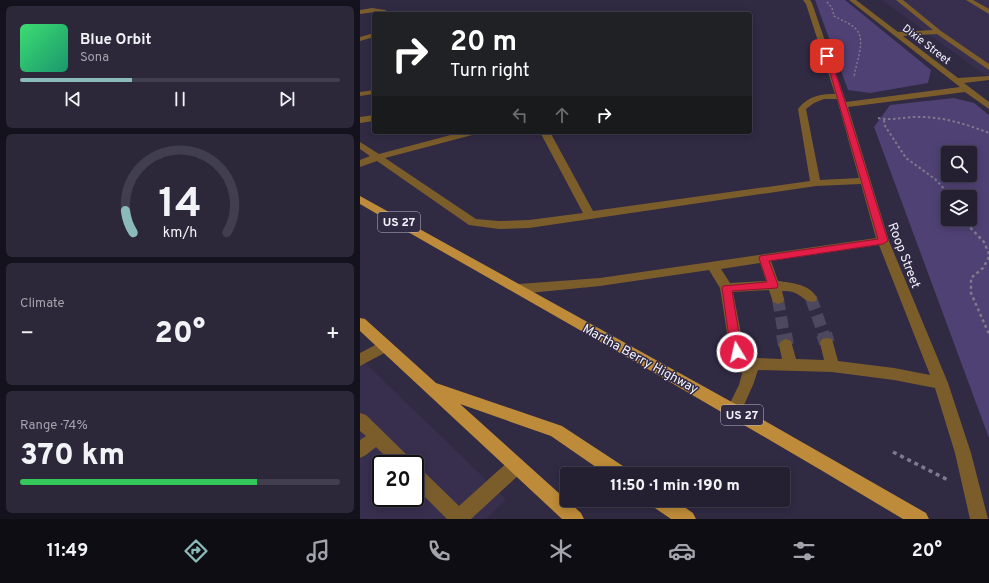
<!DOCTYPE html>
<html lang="en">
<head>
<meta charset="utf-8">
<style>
	:root { --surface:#242032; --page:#2c283a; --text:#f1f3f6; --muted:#a3a3ac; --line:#413e4d; --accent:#8bbbb9 }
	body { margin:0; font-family:Overpass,sans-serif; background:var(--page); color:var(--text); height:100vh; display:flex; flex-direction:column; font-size:15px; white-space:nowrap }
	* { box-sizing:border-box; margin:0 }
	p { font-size:13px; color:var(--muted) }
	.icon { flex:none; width:22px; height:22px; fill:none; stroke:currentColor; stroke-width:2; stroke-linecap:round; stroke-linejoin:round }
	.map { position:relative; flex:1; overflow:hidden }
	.side { display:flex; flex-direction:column; gap:6px; padding:6px; background:#14121c; width:360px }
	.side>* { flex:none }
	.guide { position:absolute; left:12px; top:12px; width:380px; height:122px; border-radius:4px; box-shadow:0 2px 10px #0003,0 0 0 1px var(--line); background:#202124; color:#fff; overflow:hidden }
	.buttons { position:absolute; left:581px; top:146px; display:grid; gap:8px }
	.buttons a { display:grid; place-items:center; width:36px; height:36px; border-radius:4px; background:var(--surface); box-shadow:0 2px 10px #0003,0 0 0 1px var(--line); font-size:20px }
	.speed { position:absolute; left:12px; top:455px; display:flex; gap:8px; font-size:20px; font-weight:700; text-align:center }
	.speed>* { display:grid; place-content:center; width:52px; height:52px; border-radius:50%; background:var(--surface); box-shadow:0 2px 10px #0003,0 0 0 1px var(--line); line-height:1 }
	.speed .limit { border:2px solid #111; border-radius:6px; background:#fff; color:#111 }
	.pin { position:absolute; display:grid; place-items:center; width:34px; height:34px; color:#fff; margin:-17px; border-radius:8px; box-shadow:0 2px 6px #0006 }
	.me { position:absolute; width:44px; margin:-22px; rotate:351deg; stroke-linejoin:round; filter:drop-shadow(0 0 3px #0008) }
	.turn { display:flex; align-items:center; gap:14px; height:84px; padding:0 12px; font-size:18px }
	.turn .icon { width:52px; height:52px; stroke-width:2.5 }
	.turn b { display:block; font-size:28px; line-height:34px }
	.lanes { display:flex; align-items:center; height:38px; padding:0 12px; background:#0003; justify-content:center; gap:20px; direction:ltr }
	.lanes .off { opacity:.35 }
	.big { font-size:30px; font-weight:800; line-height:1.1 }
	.side .tile { flex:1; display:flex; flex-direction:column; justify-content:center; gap:6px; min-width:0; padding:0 14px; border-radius:6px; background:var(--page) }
	.side .dial { align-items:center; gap:0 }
	.dial svg { height:104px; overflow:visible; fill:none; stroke:var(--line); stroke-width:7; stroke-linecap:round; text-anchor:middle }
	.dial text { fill:var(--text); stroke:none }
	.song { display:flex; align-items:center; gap:12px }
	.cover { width:48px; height:48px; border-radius:6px; background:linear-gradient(135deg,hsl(140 70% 55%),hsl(160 70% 35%)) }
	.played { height:4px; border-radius:2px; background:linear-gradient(90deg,var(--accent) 35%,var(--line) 35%) }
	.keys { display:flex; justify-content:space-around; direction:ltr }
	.heat { display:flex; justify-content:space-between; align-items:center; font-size:22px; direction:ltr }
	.charge { height:6px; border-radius:3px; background:linear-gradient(90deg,#34c759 74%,var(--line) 0) }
	.trip { position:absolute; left:200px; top:467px; width:230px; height:40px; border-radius:4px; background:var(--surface); box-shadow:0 2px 10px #0003,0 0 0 1px var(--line); font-weight:800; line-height:40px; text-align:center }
	.dock { display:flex; height:64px; justify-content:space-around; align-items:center; background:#0e0d14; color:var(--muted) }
	.dock .icon { width:28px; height:28px }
	.dock .on { color:var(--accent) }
	.dock b { font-size:18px; color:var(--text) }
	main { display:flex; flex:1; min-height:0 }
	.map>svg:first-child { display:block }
	.built { fill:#382f4f; fill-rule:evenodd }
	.green { fill:#4f4173; fill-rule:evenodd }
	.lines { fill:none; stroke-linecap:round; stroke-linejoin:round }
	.minor-tunnel-far1 { stroke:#4e485f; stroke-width:12; stroke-dasharray:12 6; stroke-linecap:butt }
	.minor-tunnel { stroke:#4e485f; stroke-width:16; stroke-dasharray:16 8; stroke-linecap:butt }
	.path-far3 { stroke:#7e7a8d; stroke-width:1.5; stroke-dasharray:2 2; stroke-linecap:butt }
	.path-far2 { stroke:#7e7a8d; stroke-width:2; stroke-dasharray:2.5 2.5; stroke-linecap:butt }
	.path-far1 { stroke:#7e7a8d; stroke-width:2.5; stroke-dasharray:3 3; stroke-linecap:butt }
	.path { stroke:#7e7a8d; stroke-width:3.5; stroke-dasharray:4 4; stroke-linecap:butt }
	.minor { fill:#7b5d2c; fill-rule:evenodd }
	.major { fill:#bd8b39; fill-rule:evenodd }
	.route { fill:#e11d48; stroke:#92132f }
	.labels { text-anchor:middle; stroke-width:3; stroke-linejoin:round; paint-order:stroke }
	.far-street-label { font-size:11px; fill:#f5f3fd; stroke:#302a43 }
	.shield { fill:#302a43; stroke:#bab7c5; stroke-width:1 }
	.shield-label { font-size:12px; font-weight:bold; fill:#f5f3fd }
	.street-label { font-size:13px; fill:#f5f3fd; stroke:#302a43 }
</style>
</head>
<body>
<main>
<section class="side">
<div class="tile">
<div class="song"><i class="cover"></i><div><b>Blue Orbit</b><p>Sona</p></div></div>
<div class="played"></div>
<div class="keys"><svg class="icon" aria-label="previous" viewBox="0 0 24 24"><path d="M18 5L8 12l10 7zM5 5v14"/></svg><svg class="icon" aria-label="pause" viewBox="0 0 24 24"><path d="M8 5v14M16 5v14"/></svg><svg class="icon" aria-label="next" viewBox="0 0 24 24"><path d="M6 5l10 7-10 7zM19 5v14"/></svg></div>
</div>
<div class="tile dial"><svg viewBox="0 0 100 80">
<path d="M14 69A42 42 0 1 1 86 69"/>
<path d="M14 69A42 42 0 0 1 8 52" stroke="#8bbbb9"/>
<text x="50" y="56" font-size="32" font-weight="700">14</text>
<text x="50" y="72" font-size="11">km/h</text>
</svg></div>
<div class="tile"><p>Climate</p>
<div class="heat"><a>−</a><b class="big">20°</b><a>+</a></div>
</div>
<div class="tile"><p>Range · 74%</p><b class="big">370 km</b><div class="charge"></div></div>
</section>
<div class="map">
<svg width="629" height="519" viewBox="0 0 629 519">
	<rect width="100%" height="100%" fill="#302a43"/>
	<path class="built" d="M 522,0 L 629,0 L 629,78 Z
		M 0,358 L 146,499 L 126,519 L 0,519 ZM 21,464 L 55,464 L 55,498 L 21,498 Z"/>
	<path class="green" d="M 455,0 L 485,0 L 571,70 L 568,83 L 510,93 L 488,90 Z
		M 594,98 L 614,103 L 629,115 L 629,438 L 514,127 L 530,105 ZM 588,153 L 610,153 L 610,175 L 588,175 ZM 588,197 L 610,197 L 610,219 L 588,219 Z"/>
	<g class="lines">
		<path class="minor-tunnel-far1" d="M 451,298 L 464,335
			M 418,299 L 424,335"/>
		<path class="minor-tunnel" d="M 424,334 L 426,345
			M 464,334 L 467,343"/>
		<path class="path-far3" d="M 467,2 L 472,8 L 474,16 C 481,20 490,23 496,29 C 507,41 495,64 494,78"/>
		<path class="path-far2" d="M 518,118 C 531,121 543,117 555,117 C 581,116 606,124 629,133
			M 524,120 L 525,126 L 546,158 L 575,179 L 588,193"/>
		<path class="path-far1" d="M 587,192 L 590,197
			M 602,219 L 624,242 L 629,254
			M 629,257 L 623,268 L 611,278 L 611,293 L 629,334"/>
		<path class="path" d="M 533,452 L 588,480"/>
		<path class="minor" d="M 443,0 L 450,0 L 452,3 L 486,102 L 600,87 L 489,0 L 496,0 L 538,32 L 573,30 L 536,0 L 543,0 L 581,31 L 629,64 L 629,70 L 577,34 L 543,36 L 598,78 L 629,76 L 629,80 L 604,83 L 629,102 L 629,109 L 605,92 L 488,107 L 529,241 L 588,383 L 611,453 L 628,519 L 610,519 L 595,453 L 575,388 L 534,380 L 472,372 L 398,370 L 393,385 L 379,416 L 374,418 L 369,416 L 366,411 L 379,385 L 384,366 L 372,356 L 370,352 L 360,288 L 349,270 L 240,286 L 159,294 L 155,292 L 153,289 L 155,286 L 159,284 L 240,278 L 516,238 L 501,184 L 456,186 L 169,228 L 139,229 L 109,225 L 17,161 L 0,167 L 0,160 L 10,156 L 0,149 L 0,142 L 19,154 L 102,132 L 118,132 L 116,134 L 25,158 L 116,219 L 139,221 L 169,220 L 223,213 L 180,132 L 190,132 L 233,211 L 450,181 L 438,109 C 448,96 460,94 475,94 L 446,4 ZM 464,99 L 477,99 L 499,178 L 460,180 L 446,109 L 454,103 ZM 519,245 L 570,375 L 534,368 L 478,361 L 472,339 L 467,338 L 462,339 L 460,343 L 464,360 L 436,359 L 431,341 L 426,339 L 421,341 L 419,345 L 422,359 L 395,358 L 384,349 L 373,292 L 409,290 L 413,302 L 418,304 L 423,302 L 424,299 L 422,291 C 426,291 431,291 435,293 C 443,296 446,304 456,301 L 457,298 C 450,284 432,283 418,281 L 411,261 ZM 400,263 L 406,281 L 370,283 L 361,269 Z
			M 606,0 L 613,0 L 629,9 L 629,14 Z
			M 12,8 L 25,10 L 33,14 L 15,12 L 0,14 L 0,10 Z
			M 14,33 L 14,37 L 0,41 L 0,37 Z
			M 14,90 L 14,94 L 0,96 L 0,92 Z
			M 14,115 L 14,121 L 0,123 L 0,117 Z
			M 25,340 L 30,342 L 32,346 L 30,350 L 0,366 L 0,353 Z
			M 0,413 L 6,415 L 50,458 L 52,464 L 33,464 L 16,447 L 6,455 L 0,458 L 0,440 L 6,436 L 0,431 Z
			M 156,458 L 162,460 L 164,466 L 162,472 L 111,519 L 87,519 L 55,487 L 55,467 L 61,469 L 99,506 L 150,460 Z"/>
		<path class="major" d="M 0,196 L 379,406 L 566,513 L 569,519 L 543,519 C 424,448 304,378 183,309 C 122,274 61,240 0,204 Z
			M 0,318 L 5,319 L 76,383 L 202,426 L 266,468 L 268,474 L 246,474 L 191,436 L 100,404 L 221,513 L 224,519 L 202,519 L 0,331 Z
			M 289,500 L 314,500 L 333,513 L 336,519 L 311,519 L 292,506 Z"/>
	</g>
	<path class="route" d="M 465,55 L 470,56 L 486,105 L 528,241 L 523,244 L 409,261 L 418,285 L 417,288 L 372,291 L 382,352 L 381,355 L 377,356 L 373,355 L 371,352 L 362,288 L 363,286 L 407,282 L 399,258 L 400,256 L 518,239 Z"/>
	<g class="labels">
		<g class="far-street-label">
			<text transform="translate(567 44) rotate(38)" y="4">Dixie Street</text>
		</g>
		<g class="shield">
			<rect x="18" y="212" width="42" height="20" rx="3"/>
			<rect x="361" y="405" width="42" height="20" rx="3"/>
		</g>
		<g class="shield-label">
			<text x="39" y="226">US 27</text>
			<text x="382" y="419">US 27</text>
		</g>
		<g class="street-label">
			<text transform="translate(545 255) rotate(69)" y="5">Roop Street</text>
			<text transform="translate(281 358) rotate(29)" y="5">Martha Berry Highway</text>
		</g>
	</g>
</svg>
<div class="buttons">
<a><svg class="icon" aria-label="search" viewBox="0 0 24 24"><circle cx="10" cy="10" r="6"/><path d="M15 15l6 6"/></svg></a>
<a><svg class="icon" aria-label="layers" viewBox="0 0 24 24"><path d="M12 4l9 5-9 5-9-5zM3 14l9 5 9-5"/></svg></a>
</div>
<div class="speed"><div class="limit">20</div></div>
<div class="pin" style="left:467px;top:56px;background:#d93025"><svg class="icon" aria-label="arrive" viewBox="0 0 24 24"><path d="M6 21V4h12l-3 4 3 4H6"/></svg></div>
<svg class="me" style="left:377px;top:352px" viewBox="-20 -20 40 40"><circle r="17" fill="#e11d48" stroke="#fff" stroke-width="3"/><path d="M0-11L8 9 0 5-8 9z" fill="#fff"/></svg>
<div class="trip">11:50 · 1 min · 190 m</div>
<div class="guide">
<div class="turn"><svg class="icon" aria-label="right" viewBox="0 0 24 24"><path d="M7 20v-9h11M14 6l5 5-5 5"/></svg><div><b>20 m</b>Turn right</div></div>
<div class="lanes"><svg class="icon off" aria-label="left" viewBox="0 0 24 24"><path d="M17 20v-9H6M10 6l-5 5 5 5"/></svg><svg class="icon off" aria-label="ahead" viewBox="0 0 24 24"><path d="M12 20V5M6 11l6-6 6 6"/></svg><svg class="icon" aria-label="right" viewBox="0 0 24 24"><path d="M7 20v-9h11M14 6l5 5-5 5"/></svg></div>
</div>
</div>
</main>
<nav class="dock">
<b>11:49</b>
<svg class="icon on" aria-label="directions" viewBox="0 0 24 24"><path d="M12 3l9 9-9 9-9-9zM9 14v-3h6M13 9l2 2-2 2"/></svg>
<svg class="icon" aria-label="music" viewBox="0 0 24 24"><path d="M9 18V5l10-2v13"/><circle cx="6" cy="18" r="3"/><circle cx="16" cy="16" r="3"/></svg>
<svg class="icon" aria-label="phone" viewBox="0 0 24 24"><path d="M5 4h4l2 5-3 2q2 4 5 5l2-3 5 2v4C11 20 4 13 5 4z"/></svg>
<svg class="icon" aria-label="climate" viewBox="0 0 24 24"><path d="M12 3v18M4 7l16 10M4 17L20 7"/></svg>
<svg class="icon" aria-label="car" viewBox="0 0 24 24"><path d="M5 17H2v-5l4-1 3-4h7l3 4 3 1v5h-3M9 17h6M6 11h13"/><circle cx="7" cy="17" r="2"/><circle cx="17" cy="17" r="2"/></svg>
<svg class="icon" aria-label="filters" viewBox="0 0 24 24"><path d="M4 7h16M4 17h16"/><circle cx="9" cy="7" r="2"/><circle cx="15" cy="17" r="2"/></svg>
<b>20°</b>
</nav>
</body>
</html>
